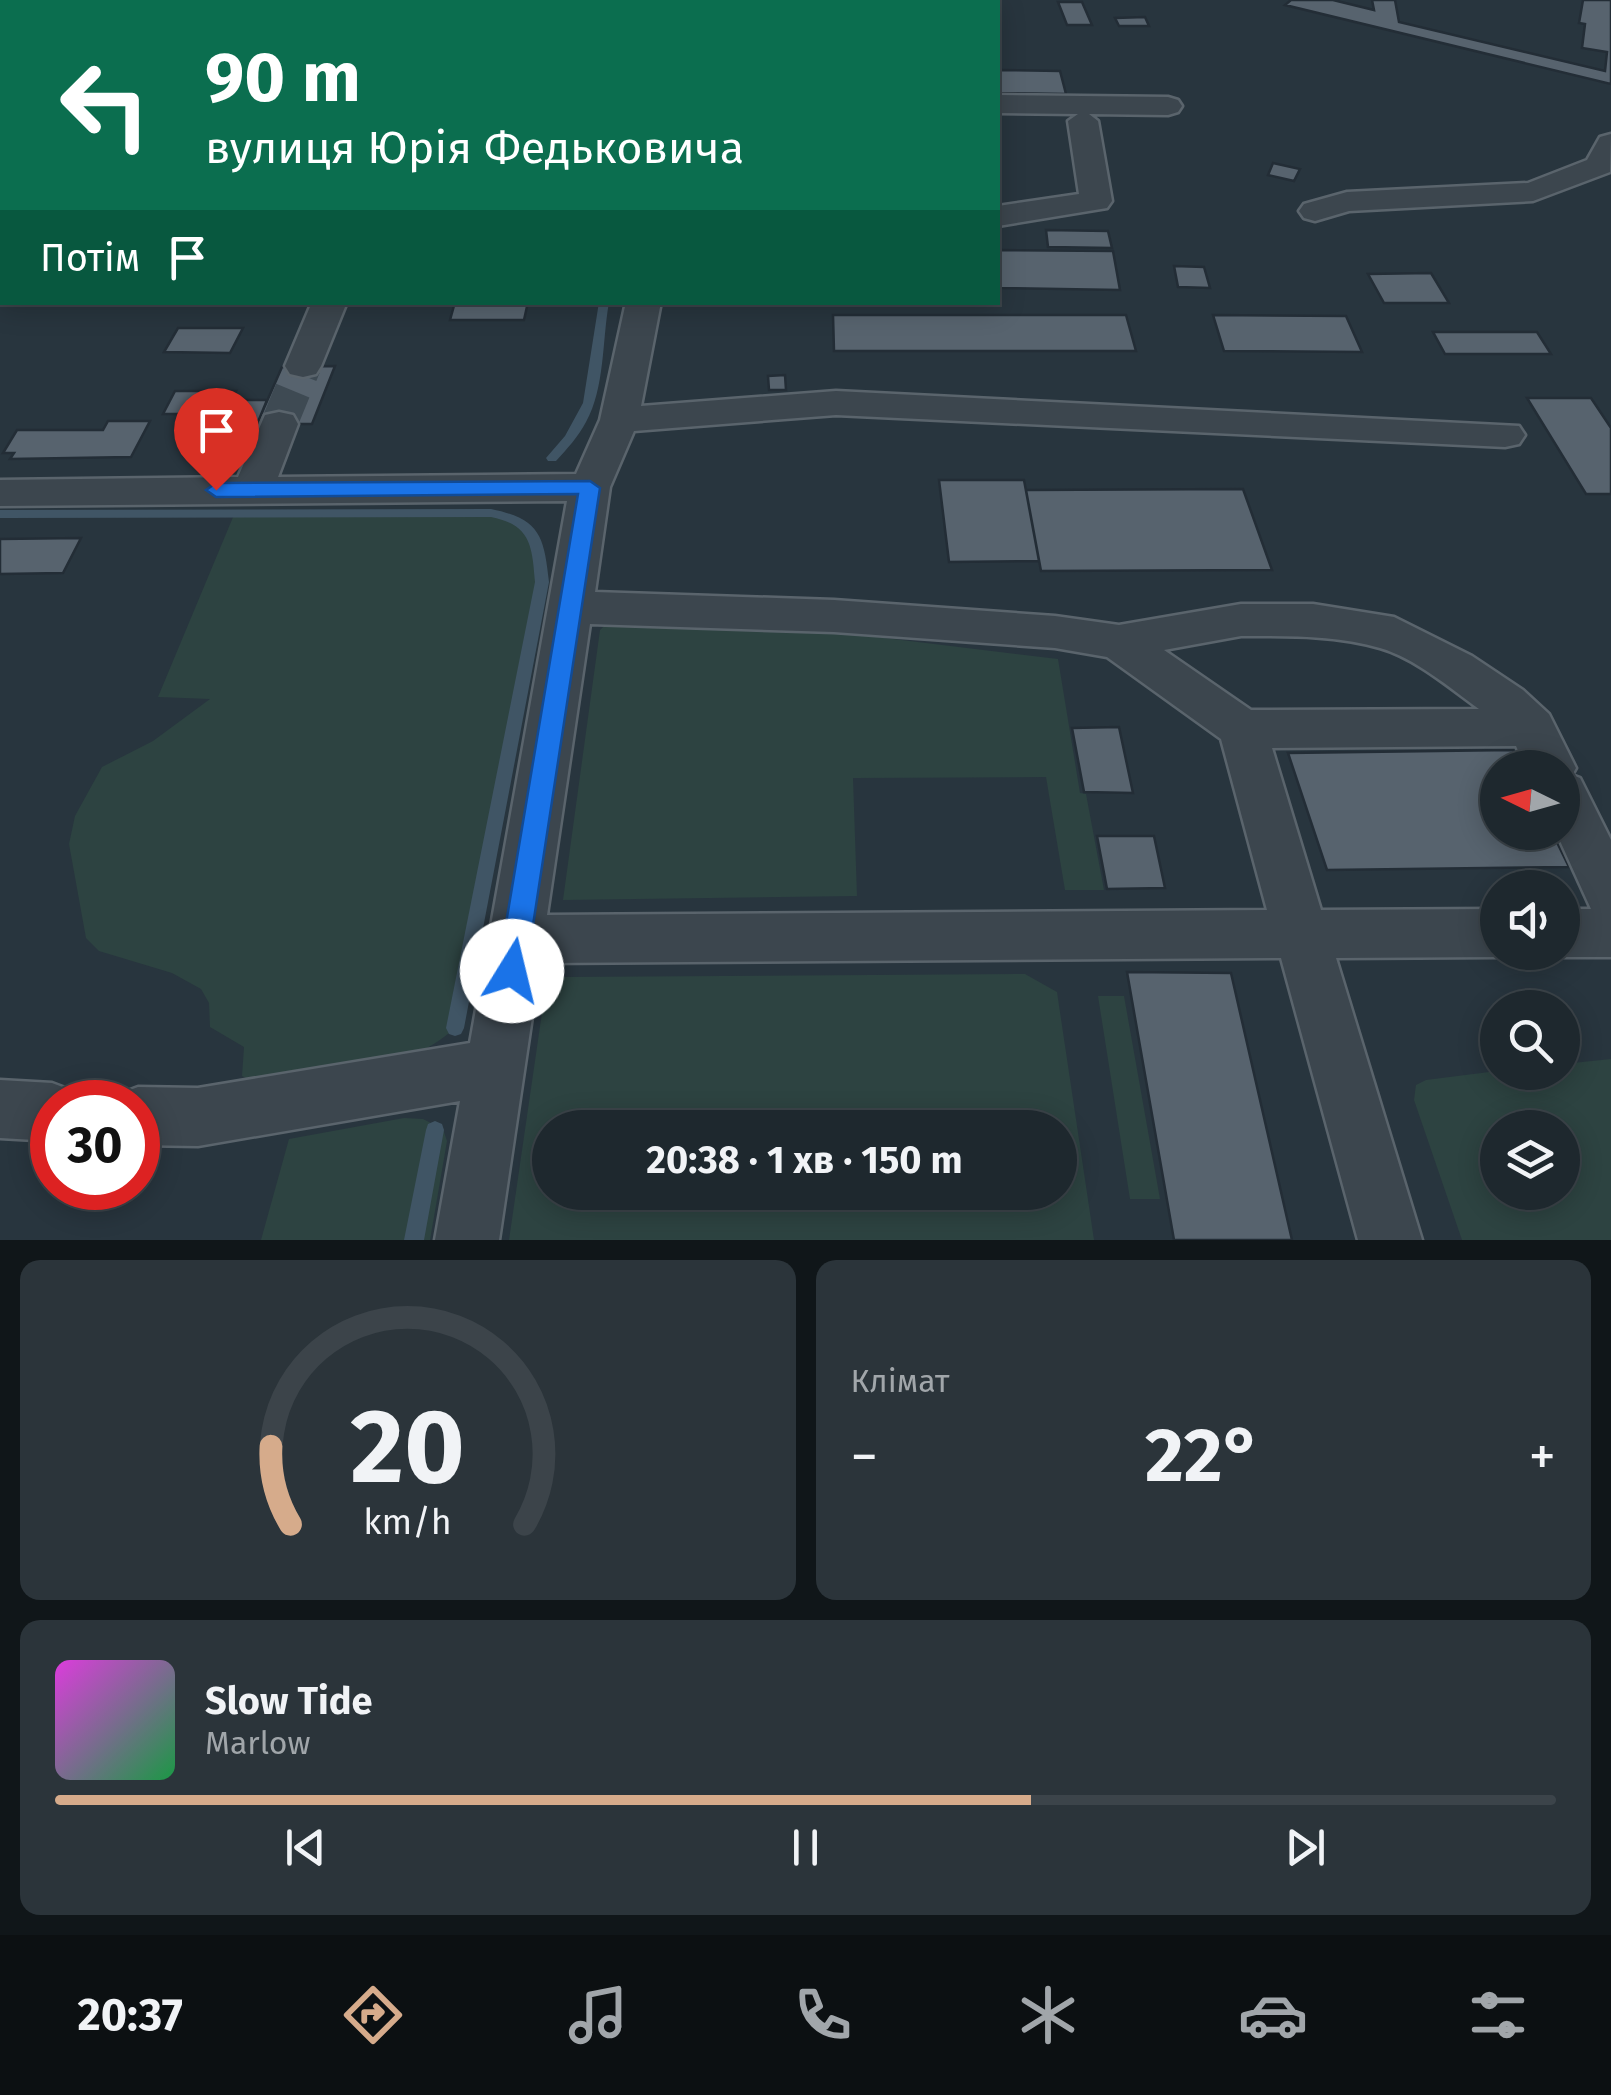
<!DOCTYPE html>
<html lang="uk">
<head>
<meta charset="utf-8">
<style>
	:root { --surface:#1e282e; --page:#2b343a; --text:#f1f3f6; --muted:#a1a6aa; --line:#3c444a; --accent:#d6ab8b }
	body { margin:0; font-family:"Fira Sans",sans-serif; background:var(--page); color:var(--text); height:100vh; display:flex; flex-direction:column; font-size:38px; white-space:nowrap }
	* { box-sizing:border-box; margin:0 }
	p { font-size:32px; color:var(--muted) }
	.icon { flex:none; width:55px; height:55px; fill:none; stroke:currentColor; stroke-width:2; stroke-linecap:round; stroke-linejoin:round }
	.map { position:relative; height:1240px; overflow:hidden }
	.details { display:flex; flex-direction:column; gap:20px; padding:20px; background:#101619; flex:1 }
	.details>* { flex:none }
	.banner { position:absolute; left:0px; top:0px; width:1000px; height:305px; box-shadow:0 5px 25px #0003,0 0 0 2px var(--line); background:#0b6e4f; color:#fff; overflow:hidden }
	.needle { width:65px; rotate:275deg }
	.buttons { position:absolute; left:1480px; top:750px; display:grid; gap:20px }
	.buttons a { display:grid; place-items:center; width:100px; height:100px; border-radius:50%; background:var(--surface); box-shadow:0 5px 25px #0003,0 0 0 2px var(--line); font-size:50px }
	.speed { position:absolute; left:30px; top:1080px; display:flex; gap:20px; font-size:50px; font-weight:700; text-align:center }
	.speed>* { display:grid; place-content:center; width:130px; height:130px; border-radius:50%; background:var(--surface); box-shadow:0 5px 25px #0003,0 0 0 2px var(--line); line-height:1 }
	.speed .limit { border:15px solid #d22; background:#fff; color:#111 }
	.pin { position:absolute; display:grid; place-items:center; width:85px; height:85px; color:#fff; margin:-102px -42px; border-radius:50% 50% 50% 0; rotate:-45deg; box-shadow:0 0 10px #0007 }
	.pin .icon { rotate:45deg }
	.me { position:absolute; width:110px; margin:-55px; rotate:9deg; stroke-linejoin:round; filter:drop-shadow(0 0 8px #0008) }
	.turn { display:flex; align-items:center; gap:35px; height:210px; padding:0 40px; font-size:45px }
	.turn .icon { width:130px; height:130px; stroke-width:2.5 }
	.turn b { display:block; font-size:70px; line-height:85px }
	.then { display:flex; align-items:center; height:95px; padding:0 40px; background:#0003; gap:20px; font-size:38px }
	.big { font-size:75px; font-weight:700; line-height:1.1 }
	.details .card { flex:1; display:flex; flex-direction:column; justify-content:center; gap:15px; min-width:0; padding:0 35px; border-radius:20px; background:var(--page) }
	.details .dial { align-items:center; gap:0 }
	.dial svg { height:260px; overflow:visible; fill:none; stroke:var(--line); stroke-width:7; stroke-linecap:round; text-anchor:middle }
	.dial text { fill:var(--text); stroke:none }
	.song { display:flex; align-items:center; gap:30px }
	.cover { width:120px; height:120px; border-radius:15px; background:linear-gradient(135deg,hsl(300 70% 55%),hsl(140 70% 35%)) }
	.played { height:10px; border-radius:5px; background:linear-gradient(90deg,var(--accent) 65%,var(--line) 65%) }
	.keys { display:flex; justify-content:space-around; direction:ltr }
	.heat { display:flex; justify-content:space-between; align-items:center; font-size:55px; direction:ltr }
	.details .tiles { flex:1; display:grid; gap:20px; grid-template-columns:1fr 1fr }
	.card:last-child { grid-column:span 2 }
	.trip { position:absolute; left:532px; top:1110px; width:545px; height:100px; border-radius:50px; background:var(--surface); box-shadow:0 5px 25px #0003,0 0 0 2px var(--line); font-weight:700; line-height:100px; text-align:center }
	.menu { display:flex; height:160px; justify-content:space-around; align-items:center; background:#0c1012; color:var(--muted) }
	.menu .icon { width:70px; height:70px }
	.menu .current { color:var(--accent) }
	.menu b { font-size:45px; color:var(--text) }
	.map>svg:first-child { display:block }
	.green { fill:#2d4341; fill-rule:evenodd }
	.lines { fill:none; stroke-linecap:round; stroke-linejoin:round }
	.stream { fill:#405565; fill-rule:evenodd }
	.building { fill:#57636e; stroke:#232d36; stroke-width:2.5 }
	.minor-tunnel { stroke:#3e4a53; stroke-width:36; stroke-dasharray:36 18; stroke-linecap:butt }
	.minor-casing { stroke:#5a646c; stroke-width:5 }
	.minor { fill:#3c464e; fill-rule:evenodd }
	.route { fill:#1a73e8; stroke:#114b97; stroke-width:2.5 }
</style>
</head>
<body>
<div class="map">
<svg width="1611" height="1240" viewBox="0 0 1611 1240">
	<rect width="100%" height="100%" fill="#28353e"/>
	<path class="green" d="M 236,510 L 513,515 C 538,534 539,553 542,582 L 455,1028 C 405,1074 326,1074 261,1086 L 242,1076 L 244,1047 L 210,1027 L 209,1003 L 201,989 L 172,973 L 99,951 L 86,938 L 69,844 L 75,816 L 102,767 L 153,741 L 210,699 L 158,697 Z
		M 607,623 L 795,627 L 1058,659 L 1080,793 L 1086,794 L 1104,890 L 1065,890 L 1046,777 L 853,778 L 857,896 L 563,900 L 600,630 Z
		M 1025,974 L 1057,992 L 1094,1240 L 509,1240 L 545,992 L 552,981 L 564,977 ZM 550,1128 L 1060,1128 L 1060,1192 L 550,1192 Z
		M 1098,996 L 1124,996 L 1160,1199 L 1130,1199 Z
		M 1611,1059 L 1611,1240 L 1462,1240 L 1414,1100 L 1416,1085 L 1426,1080 L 1497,1071 L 1562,1072 L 1563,1064 ZM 1498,1128 L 1562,1128 L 1562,1192 L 1498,1192 Z
		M 404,1118 L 423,1119 L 443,1129 L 447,1141 L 430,1240 L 261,1240 L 289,1139 Z"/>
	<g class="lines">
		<path class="stream" d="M 612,0 L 622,0 L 619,2 L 610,2 Z
			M 0,70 L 2,71 L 2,75 L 0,76 Z
			M 2,130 L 2,136 L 0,137 L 0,131 Z
			M 599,302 L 609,302 C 602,341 605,387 586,422 C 578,437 567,449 556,461 L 548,461 L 546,458 L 565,436 L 583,403 Z
			M 491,509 C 540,519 544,536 549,582 L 464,1028 L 461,1034 L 455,1036 L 449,1034 L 446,1028 L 535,582 C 532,546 531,525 491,517 L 0,518 L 0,510 Z
			M 435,1121 L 442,1124 L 444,1130 L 424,1240 L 404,1240 L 426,1130 L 428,1124 Z"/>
	</g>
	<path class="building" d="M 1291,0 L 1333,0 L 1374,10 L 1372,0 L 1395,0 L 1399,22 L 1605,71 L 1607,52 L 1582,48 L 1585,24 L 1579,23 L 1583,0 L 1611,0 L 1611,84 L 1285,5 Z
		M 1058,2 L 1082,2 L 1092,25 L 1067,25 Z
		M 1145,17 L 1149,26 L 1119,26 L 1115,18 Z
		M 998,70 L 1060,71 L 1066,94 L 998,93 Z
		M 1273,163 L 1300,169 L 1294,181 L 1268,175 Z
		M 1046,230 L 1108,231 L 1112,248 L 1048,247 Z
		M 998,250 L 1113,251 L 1120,290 L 998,288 Z
		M 1174,266 L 1204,267 L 1210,288 L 1178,287 Z
		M 1431,273 L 1449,303 L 1384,303 L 1368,274 Z
		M 455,302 L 528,302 L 524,320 L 450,320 Z
		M 833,315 L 1126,315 L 1136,351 L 834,351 Z
		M 1213,315 L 1346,316 L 1362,352 L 1224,351 Z
		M 178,328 L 243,328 L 230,353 L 164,352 Z
		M 1433,332 L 1537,332 L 1551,354 L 1445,354 Z
		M 335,366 L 312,424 L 257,424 L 282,367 Z
		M 785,375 L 786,390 L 769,390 L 768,376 Z
		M 175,391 L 202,391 L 190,414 L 163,414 Z
		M 202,391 L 236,391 L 232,400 L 267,400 L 256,427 L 184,427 Z
		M 1527,398 L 1591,398 L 1611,428 L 1611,494 L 1586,494 Z
		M 108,421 L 150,421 L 131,457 L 10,459 L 14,453 L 3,453 L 17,430 L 103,430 Z
		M 939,480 L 1024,480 L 1039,561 L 949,562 Z
		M 1243,489 L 1272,570 L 1041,571 L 1026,490 Z
		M 81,538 L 63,573 L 0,574 L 0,539 Z
		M 1119,727 L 1133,793 L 1084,792 L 1072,728 Z
		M 1513,750 L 1521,768 L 1498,768 L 1498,832 L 1552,832 L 1569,867 L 1327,870 L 1288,753 Z
		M 1097,836 L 1154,836 L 1165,888 L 1107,889 Z
		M 1127,972 L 1231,973 L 1292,1240 L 1174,1240 Z"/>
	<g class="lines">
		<path class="minor-tunnel" d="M 279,424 L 303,366"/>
		<g class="minor-casing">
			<path id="minor" d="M 998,95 L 1168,97 L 1178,100 L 1182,106 L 1178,112 L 1168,115 L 1089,114 L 1098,121 L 1112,201 L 1107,208 L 998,226 L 998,206 L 1079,194 L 1068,121 L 1078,114 L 998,113 Z
				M 1611,134 L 1610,172 L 1533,201 L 1349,211 L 1315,221 L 1304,218 L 1299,211 L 1304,204 L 1347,192 L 1528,183 L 1587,160 L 1600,137 Z
				M 312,302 L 347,302 L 321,366 L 316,374 L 303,377 L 290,374 L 285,366 Z
				M 626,302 L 661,302 L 641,406 L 836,391 L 1519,426 L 1525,435 L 1519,444 L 1505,447 L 836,415 L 634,431 L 610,487 L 595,592 L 834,600 L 1055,616 L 1119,625 L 1241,604 L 1313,604 L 1394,617 L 1472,656 L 1523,690 L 1549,714 L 1576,768 L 1572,775 L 1580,778 L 1611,840 L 1611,957 L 1562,957 L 1549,952 L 1562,952 L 1562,909 L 1591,909 L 1556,832 L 1562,832 L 1562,768 L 1526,768 L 1516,746 L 1272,748 L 1321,910 L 1498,909 L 1498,952 L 1511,952 L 1498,957 L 1336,958 L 1422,1240 L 1358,1240 L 1281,958 L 540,963 L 499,1240 L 435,1240 L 460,1101 L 198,1146 L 138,1145 L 138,1102 L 113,1102 L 117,1095 L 138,1087 L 198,1088 L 470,1043 L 567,501 L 0,506 L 0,480 L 238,477 L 265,415 L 279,412 L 293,415 L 298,424 L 278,477 L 576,474 L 600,420 ZM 590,624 L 834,632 L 1055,648 L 1107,657 L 1221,739 L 1267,910 L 547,915 ZM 1241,636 C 1288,636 1335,635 1380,648 C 1415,658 1450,688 1479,709 L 1251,710 L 1164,650 Z
				M 0,1080 L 52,1083 L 73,1091 L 78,1102 L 52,1102 L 52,1141 L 0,1138 Z"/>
		</g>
		<use href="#minor" class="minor"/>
	</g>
	<path class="route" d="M 590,481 L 600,488 L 526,971 L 522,980 L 512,983 L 502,980 L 498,971 L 578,494 L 216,497 L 206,490 L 216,483 Z"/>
</svg>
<div class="buttons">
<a><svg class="needle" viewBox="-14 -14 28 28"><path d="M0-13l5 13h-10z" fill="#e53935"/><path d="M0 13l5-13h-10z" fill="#a1a6aa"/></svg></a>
<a><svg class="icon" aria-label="sound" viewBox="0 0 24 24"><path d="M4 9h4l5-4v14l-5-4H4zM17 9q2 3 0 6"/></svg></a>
<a><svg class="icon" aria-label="search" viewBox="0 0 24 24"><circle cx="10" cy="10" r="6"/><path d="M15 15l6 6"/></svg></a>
<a><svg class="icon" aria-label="layers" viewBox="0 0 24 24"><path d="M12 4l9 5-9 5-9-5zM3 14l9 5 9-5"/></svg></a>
</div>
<div class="speed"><div class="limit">30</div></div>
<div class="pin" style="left:216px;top:490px;background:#d93025"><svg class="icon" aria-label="arrive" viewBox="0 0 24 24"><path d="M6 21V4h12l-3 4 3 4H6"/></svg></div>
<svg class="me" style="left:512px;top:971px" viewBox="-20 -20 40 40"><circle r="19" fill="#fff"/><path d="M0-13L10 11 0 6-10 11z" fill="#1a73e8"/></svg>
<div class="trip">20:38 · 1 хв · 150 m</div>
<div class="banner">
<div class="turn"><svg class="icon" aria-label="left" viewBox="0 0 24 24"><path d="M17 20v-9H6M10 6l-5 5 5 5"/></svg><div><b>90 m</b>вулиця Юрія Федьковича</div></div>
<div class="then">Потім<svg class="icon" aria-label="arrive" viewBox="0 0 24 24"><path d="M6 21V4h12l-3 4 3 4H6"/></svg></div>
</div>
</div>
<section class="details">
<div class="tiles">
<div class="card dial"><svg viewBox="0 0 100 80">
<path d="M14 69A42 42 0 1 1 86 69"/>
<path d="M14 69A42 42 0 0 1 8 45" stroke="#d6ab8b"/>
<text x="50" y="56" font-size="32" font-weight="700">20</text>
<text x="50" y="72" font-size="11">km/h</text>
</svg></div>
<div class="card"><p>Клімат</p>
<div class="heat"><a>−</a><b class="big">22°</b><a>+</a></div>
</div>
<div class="card">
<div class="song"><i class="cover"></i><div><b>Slow Tide</b><p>Marlow</p></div></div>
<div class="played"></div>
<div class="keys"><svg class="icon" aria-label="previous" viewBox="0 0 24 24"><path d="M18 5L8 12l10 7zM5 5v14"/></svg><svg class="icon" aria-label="pause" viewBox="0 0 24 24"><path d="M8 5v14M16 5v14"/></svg><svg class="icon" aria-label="next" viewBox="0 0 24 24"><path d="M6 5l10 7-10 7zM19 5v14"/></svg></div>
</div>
</div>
</section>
<nav class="menu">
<b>20:37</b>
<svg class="icon current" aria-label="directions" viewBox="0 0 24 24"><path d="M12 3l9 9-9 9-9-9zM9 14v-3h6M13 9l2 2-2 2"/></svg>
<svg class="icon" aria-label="music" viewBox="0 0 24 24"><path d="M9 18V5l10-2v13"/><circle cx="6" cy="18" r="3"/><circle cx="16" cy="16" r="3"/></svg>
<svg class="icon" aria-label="phone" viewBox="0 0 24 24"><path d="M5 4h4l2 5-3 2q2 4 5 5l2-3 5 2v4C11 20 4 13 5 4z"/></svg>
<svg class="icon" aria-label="climate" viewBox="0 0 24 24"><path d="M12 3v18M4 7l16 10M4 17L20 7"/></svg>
<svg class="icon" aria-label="car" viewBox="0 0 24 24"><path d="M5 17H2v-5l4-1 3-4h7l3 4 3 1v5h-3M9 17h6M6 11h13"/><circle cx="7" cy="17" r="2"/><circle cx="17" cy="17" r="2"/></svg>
<svg class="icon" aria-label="filters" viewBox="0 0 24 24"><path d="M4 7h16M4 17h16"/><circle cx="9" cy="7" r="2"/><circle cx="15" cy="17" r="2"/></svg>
</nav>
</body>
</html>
